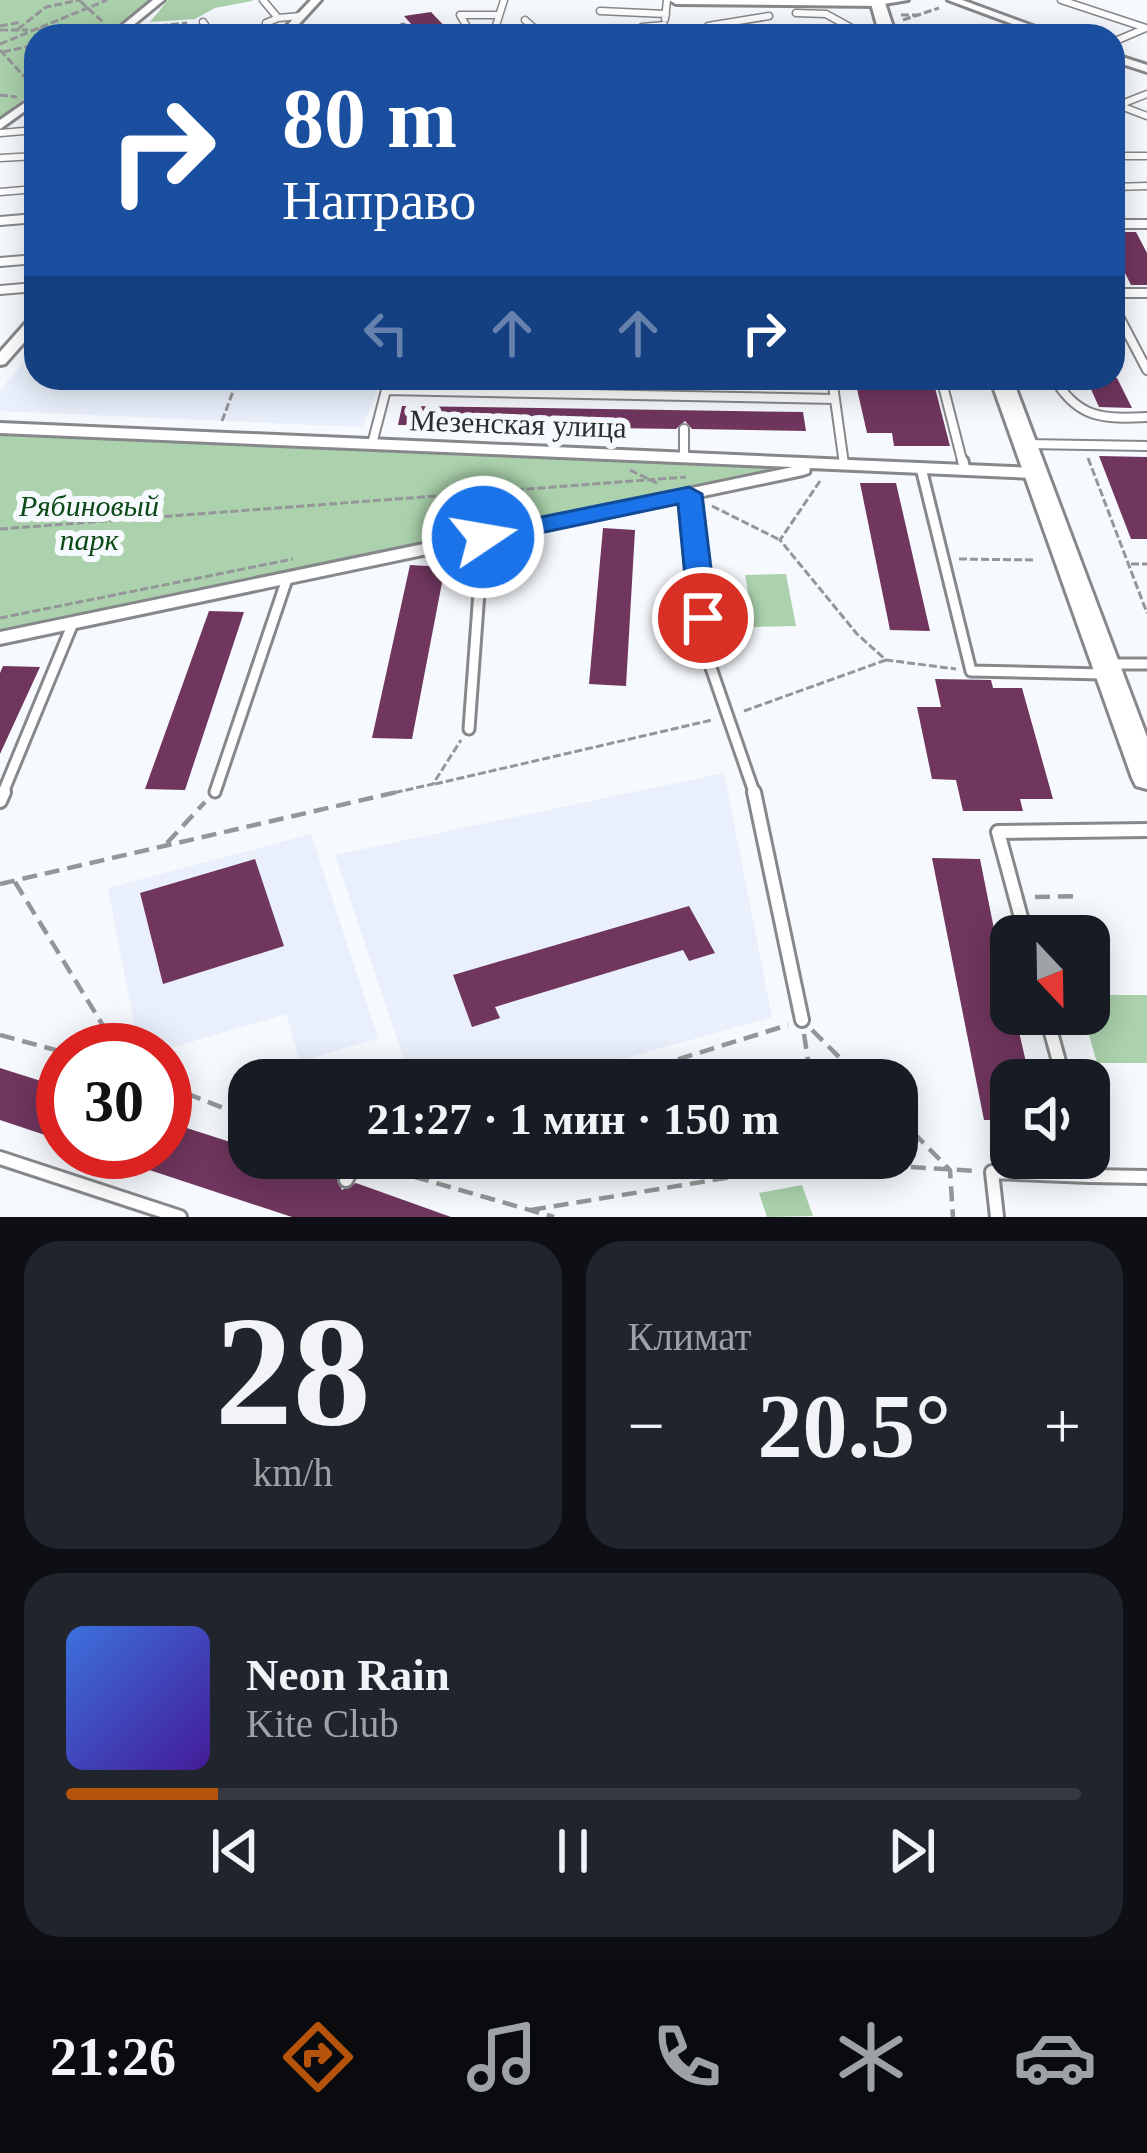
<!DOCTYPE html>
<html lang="ru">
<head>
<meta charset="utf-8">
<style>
	:root { --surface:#171b24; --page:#20242c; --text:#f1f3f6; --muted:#9ea1a6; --line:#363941; --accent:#b45309 }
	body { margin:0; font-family:Georgia,serif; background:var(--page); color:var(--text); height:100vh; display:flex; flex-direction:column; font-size:45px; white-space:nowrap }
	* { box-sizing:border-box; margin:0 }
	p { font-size:39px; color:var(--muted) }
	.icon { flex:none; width:66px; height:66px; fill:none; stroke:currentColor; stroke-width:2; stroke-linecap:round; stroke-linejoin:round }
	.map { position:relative; height:1217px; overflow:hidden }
	.sheet { display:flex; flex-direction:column; gap:24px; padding:24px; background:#0d0f14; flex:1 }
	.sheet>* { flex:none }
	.banner { position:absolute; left:24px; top:24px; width:1101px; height:366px; border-radius:36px; box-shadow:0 6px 30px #0003; background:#1a4fa0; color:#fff; overflow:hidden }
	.needle { width:78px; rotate:158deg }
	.controls { position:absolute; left:990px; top:915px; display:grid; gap:24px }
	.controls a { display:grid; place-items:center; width:120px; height:120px; border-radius:24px; background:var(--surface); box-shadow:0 6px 30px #0003; font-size:60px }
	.speed { position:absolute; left:36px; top:1023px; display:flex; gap:24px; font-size:60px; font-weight:700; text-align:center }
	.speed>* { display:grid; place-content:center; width:156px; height:156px; border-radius:50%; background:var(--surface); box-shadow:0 6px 30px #0003; line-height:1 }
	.speed .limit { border:18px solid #d22; background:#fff; color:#111 }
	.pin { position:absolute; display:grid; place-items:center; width:102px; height:102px; color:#fff; margin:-51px; border:6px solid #fff; border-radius:50%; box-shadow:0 3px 12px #0007 }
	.me { position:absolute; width:132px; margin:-66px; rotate:78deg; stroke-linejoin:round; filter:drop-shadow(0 0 9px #0008) }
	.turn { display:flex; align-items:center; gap:42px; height:252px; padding:0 60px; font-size:54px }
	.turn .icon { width:156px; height:156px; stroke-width:2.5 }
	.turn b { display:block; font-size:84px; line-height:102px }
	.lanes { display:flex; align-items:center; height:114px; padding:0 60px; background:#0003; justify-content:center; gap:60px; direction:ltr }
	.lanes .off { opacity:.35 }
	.big { font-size:90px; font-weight:600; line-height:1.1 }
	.sheet .tile { flex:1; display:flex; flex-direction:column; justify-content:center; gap:18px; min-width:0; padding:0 42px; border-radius:36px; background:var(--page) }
	.sheet .dial { align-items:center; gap:0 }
	.dial b { font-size:156px; line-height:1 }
	.song { display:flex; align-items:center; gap:36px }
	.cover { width:144px; height:144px; border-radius:18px; background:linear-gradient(135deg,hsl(220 70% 55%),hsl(260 70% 35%)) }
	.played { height:12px; border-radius:6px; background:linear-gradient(90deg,var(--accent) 15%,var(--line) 15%) }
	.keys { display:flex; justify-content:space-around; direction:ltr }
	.heat { display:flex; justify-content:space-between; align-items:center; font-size:66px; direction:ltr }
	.sheet .tiles { flex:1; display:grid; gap:24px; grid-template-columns:1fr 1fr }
	.tile:last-child { grid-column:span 2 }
	.trip { position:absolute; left:228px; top:1059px; width:690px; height:120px; border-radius:36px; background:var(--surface); box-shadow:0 6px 30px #0003; font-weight:600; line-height:120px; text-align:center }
	.tabs { display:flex; height:192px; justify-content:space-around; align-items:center; background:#090b0e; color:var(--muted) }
	.tabs .icon { width:84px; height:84px }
	.tabs .selected { color:var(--accent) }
	.tabs b { font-size:54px; color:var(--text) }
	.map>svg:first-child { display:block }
	.built { fill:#e9f0fb }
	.green { fill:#abd2ac }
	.building { fill:#70365e }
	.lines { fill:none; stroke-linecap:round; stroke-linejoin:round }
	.service-far3-casing { stroke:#86888c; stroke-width:9 }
	.service-far2-casing { stroke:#86888c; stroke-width:12 }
	.service-far1-casing { stroke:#86888c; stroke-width:15 }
	.service-casing { stroke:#86888c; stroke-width:18 }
	.minor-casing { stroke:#86888c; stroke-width:6 }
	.tertiary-casing { stroke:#86888c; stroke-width:6 }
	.secondary-casing { stroke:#86888c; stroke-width:6 }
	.path-far1 { stroke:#949699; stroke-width:3; stroke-dasharray:8 3; stroke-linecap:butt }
	.path { stroke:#949699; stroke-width:4.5; stroke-dasharray:15 8; stroke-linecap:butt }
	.service-far3 { stroke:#fff; stroke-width:6 }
	.service-far2 { stroke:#fff; stroke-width:8 }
	.service-far1 { stroke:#fff; stroke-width:9 }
	.service { stroke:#fff; stroke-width:12 }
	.minor { fill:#fff; fill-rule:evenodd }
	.tertiary { fill:#fff; fill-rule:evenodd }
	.secondary { fill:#fff; fill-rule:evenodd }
	.route { fill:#1a73e8; stroke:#114b97; stroke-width:3 }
	.labels { text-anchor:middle; stroke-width:12; stroke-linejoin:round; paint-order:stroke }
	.street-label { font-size:30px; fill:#2c2d2f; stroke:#f6f9fd }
	.park-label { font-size:30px; font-style:italic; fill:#0b4a16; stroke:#f6f9fd }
</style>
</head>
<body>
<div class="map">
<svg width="1147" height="1217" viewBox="0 0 1147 1217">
	<rect width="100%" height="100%" fill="#f6f9fd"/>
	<path class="built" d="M 36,348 L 36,378 L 383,378 L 362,427 L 0,411 L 0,390 Z
		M 724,773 L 772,1017 L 547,1080 L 411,1080 L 335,855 Z
		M 311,834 L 378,1038 L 300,1062 L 286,1014 L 164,1050 L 139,1050 L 108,888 Z"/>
	<path class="green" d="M 0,0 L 157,0 L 103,36 L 36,36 L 36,88 L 0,120 Z
		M 168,0 L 252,0 L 252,1 L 215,8 L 195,19 L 150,22 Z
		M 0,431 L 803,466 L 0,631 Z
		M 786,574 L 796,626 L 754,627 L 745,575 Z
		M 1089,995 L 1147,995 L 1147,1063 L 1097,1063 L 1083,1014 L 1089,1014 Z
		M 802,1185 L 813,1216 L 767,1217 L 759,1193 Z"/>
	<path class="building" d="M 431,12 L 454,36 L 419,33 L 404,16 Z
		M 1113,232 L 1136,232 L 1147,253 L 1147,285 L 1131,285 L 1113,249 Z
		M 1086,378 L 1117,378 L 1132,408 L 1099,407 Z
		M 879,379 L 933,380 L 950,446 L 894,446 L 892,433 L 867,433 L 857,389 L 882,390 Z
		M 402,406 L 803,412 L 806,431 L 692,429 L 685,421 L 676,429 L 398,425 Z
		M 1099,456 L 1147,457 L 1147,539 L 1131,539 Z
		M 860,483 L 896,483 L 930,631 L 890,630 Z
		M 603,528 L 635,530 L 626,686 L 589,684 Z
		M 410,565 L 445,567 L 412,739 L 372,738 Z
		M 209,611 L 244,612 L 185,790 L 145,789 Z
		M 3,666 L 40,667 L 0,754 L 0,673 Z
		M 935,679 L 991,680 L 993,688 L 1022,688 L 1053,799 L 1020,799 L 1023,811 L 963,811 L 956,780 L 932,779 L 917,707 L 941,707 Z
		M 932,858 L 980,859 L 1011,1014 L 1015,1014 L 1030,1080 L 1011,1080 L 1011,1120 L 984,1120 Z
		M 255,859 L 284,946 L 163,984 L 140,893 Z
		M 689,906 L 715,953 L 689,961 L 683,950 L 495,1007 L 500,1018 L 472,1027 L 453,975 Z
		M 0,1068 L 63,1088 L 63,1141 L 0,1120 Z
		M 165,1121 L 249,1148 L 249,1158 L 279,1158 L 336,1177 L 342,1190 L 356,1183 L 451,1217 L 292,1217 L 104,1155 L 165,1152 Z"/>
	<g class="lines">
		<g class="service-far3-casing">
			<path id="service-far3" d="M 263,0 L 278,18 L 301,16
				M 1061,0 L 1146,28 L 1113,42
				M 600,11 L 666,14
				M 796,13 L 826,14 L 866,36
				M 499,15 L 460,15 L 472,35 L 542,35
				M 665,19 L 667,0
				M 525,20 L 542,35 L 563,36
				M 203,22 L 213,36
				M 403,27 L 411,36
				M 642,27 L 664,25
				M 664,30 L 712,30
				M 271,35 L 266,23 L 278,18
				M 493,35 L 504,0
				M 573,36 L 593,31 L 600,36
				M 718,36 L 708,26 L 769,16
				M 774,36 L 795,36
				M 1113,103 L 1147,116
				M 1119,105 L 1147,94
				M 0,133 L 36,130
				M 1113,156 L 1147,156
				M 0,158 L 36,156
				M 1113,187 L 1147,186
				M 0,192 L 36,189"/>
		</g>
		<g class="service-far2-casing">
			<path id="service-far2" d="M 0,221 L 36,218
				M 1113,224 L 1147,224
				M 0,262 L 36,259
				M 0,290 L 36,287
				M 1113,293 L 1147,293
				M 1113,305 L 1147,370
				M 832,378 L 844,464
				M 941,378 L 963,464
				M 1054,378 C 1078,419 1103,419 1147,417
				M 684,429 L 684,458
				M 372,444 L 386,390 L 835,399
				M 1026,444 L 1147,446"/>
		</g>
		<g class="service-far1-casing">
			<path id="service-far1" d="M 963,461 L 965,470
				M 921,468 L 971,671 L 1103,674
				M 689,494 L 708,659 L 755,795
				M 1110,664 L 1147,664
				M 469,729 L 483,537
				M 215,792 L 287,579
				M 2,795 L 73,623"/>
		</g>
		<g class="service-casing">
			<path id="service" d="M 754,792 L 802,1020
				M 0,801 L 4,792
				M 1026,936 L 998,832 L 1147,830
				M 1046,1014 L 1064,1080
				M 0,1158 L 180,1217
				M 1084,1158 L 1089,1176 L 1147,1177
				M 346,1180 L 357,1160
				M 997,1217 L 992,1172 L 1089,1176"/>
		</g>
		<g class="minor-casing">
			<path id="minor" d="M 153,0 L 164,0 L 120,36 L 109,36 Z
				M 311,0 L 321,0 L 288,36 L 277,36 Z
				M 874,0 L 908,0 L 878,5 L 875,4 Z
				M 948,0 L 962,0 L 1060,36 L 1045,36 Z
				M 1113,54 L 1147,65 L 1147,72 L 1113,61 Z
				M 36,95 L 36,103 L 0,129 L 0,120 Z
				M 36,316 L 36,329 L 5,364 L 0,365 L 0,352 L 31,317 Z
				M 0,423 L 1034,468 L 1042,473 L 1034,478 L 810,468 L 809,473 L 803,475 L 0,644 L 0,632 L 793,467 L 0,433 Z"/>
		</g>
		<g class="tertiary-casing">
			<path id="tertiary" d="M 669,0 L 883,0 L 885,2 L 878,6 L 676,4 Z"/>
		</g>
		<g class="secondary-casing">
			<path id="secondary" d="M 870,0 L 884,0 L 896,36 L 880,36 Z
				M 990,378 L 1012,378 L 1147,737 L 1147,789 L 1136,786 L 1132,778 Z"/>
		</g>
		<path class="path-far1" d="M 80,1 L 104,23
			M 901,15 L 922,15
			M 903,20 L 939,8
			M 0,26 L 21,22
			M 149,27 L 187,23
			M 18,29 L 46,7 L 80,0
			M 142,29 L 167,35
			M 0,30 L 28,30
			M 38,30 L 100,29
			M 167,35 L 189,30
			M 76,36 L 103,30
			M 0,44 L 107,0
			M 0,50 L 32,85
			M 3,52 L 36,45
			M 0,95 L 17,97
			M 222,421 L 238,378
			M 1088,458 L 1147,613
			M 630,470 L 659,484
			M 820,481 L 780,540 L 857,634 L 886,660 L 956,669
			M 712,506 L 780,540
			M 0,529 L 686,477
			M 959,559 L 1035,560
			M 1131,564 L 1147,564
			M 0,618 L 293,559
			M 744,711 L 886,660
			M 435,784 L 712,720
			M 384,795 L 433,784 L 461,740"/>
		<path class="path" d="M 167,843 L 205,802
			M 15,882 L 118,1050
			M 0,884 L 397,792
			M 1035,897 L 1081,896
			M 812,1030 L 862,1080
			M 804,1034 L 811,1080
			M 0,1035 L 63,1052
			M 612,1080 L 788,1025
			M 165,1085 L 249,1118
			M 897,1116 L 950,1170 L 953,1217
			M 823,1158 L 823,1162 L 978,1171
			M 370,1164 L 554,1217
			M 531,1210 L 823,1162"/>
		<use href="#service-far3" class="service-far3"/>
		<use href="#service-far2" class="service-far2"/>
		<use href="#service-far1" class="service-far1"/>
		<use href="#service" class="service"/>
		<use href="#minor" class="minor"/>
		<use href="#tertiary" class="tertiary"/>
		<use href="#secondary" class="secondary"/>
	</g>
	<path class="route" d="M 689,487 L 702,494 L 717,618 L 703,627 L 689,618 L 678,504 L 483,545 L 470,537 L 483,529 Z"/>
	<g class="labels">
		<g class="street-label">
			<text transform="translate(518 424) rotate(2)" y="10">Мезенская улица</text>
		</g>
		<g class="park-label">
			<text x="89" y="516">Рябиновый<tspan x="89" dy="34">парк</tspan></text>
		</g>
	</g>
</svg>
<div class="controls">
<a><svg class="needle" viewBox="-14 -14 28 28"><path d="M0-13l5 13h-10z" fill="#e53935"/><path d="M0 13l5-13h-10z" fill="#9ea1a6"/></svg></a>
<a><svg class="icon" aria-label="sound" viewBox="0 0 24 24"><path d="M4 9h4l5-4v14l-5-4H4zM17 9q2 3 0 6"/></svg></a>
</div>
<div class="speed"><div class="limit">30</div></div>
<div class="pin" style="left:703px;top:618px;background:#d93025"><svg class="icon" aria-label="arrive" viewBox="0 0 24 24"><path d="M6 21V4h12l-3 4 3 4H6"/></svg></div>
<svg class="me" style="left:483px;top:537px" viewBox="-20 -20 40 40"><circle r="17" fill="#1a73e8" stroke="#fff" stroke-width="3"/><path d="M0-11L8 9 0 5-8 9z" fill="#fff"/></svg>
<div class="trip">21:27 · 1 мин · 150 m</div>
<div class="banner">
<div class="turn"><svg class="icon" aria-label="right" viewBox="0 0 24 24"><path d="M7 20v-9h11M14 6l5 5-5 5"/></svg><div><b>80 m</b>Направо</div></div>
<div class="lanes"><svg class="icon off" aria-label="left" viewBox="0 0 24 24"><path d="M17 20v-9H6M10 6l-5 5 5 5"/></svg><svg class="icon off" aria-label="ahead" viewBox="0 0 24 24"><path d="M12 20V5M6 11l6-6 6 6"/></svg><svg class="icon off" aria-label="ahead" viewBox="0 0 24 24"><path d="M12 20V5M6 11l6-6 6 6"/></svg><svg class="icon" aria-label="right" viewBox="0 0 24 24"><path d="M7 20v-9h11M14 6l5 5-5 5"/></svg></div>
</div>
</div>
<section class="sheet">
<div class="tiles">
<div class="tile dial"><b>28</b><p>km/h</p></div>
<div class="tile"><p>Климат</p>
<div class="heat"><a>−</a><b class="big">20.5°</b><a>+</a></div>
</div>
<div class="tile">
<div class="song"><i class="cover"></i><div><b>Neon Rain</b><p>Kite Club</p></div></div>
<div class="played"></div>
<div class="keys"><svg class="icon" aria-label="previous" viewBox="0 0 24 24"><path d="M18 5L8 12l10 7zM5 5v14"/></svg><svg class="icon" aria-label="pause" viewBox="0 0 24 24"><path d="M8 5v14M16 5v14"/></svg><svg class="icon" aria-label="next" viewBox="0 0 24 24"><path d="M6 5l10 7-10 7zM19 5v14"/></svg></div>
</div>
</div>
</section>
<nav class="tabs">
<b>21:26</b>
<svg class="icon selected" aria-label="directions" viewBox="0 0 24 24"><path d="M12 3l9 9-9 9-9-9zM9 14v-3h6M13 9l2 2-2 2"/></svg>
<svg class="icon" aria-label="music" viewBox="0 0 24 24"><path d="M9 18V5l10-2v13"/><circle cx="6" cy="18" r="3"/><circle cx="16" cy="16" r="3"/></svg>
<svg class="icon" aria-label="phone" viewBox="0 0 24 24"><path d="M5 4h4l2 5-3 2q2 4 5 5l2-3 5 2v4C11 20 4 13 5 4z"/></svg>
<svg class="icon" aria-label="climate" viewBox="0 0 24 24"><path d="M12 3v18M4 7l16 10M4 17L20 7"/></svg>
<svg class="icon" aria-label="car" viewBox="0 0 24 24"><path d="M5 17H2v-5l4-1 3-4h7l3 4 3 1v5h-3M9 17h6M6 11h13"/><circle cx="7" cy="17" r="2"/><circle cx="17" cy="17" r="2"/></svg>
</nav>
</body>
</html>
